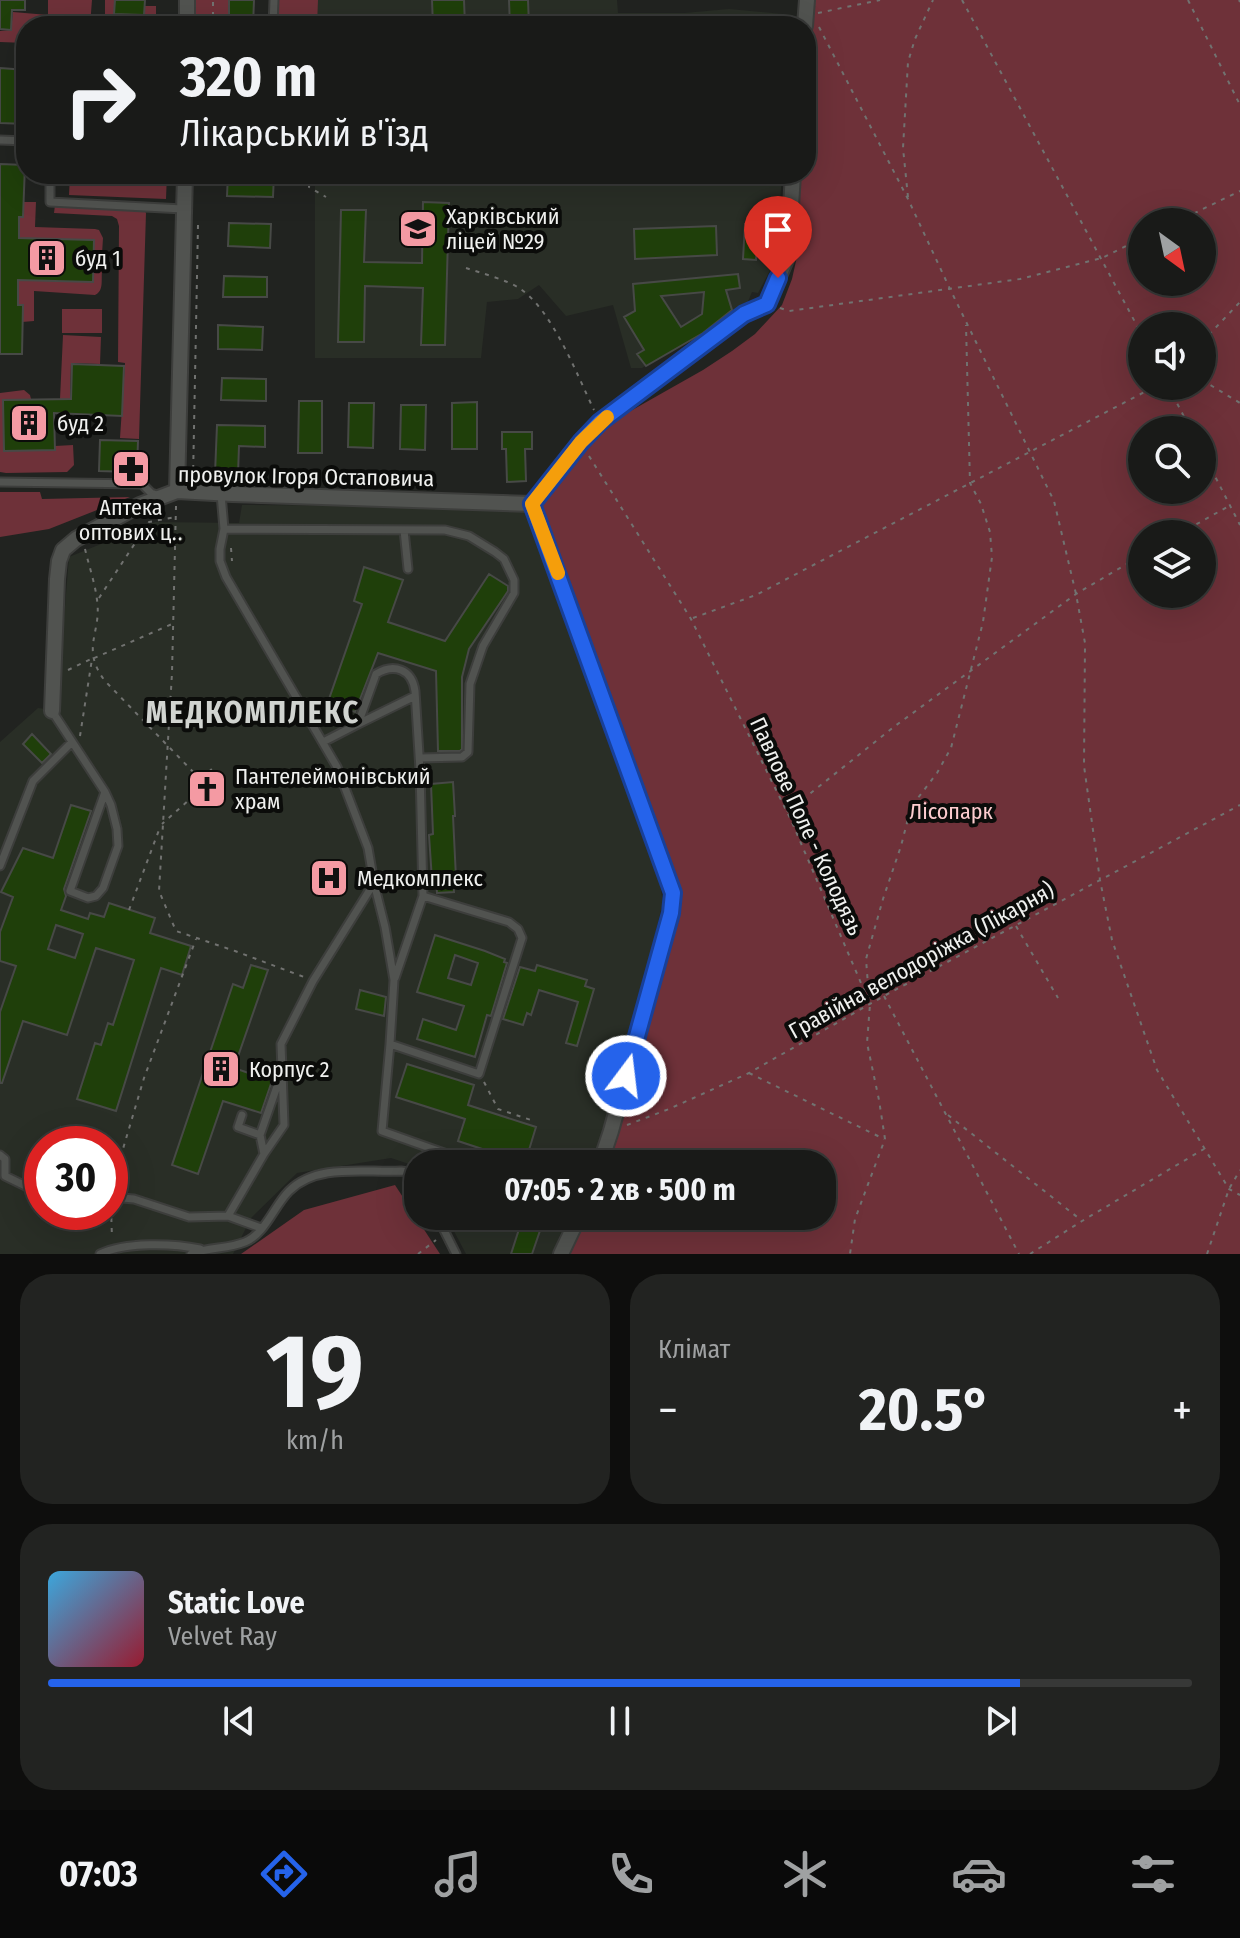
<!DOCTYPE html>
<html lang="uk">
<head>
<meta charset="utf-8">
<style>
	:root { --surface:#191a18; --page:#222321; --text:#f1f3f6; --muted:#9fa1a2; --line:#373837; --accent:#2563eb }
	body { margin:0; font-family:"Fira Sans Condensed",sans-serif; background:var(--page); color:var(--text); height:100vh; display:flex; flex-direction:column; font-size:30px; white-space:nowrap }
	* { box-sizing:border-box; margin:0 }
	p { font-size:26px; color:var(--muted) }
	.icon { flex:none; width:44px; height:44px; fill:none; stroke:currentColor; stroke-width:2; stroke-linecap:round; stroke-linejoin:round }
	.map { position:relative; height:1254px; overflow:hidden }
	.details { display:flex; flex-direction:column; gap:20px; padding:20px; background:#0e0e0d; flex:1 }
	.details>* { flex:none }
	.banner { position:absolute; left:16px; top:16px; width:800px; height:168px; border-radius:32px; box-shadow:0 8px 32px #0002,0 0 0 2px var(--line); background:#191a18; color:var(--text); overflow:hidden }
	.needle { width:52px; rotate:147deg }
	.tools { position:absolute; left:1128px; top:208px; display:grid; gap:16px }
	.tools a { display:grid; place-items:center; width:88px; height:88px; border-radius:50%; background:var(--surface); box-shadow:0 8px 32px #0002,0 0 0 2px var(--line); font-size:40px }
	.speed { position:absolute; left:24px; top:1126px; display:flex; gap:16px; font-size:40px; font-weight:700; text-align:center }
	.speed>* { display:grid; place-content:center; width:104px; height:104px; border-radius:50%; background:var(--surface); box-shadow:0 8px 32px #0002,0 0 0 2px var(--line); line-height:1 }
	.speed .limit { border:12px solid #d22; background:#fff; color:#111 }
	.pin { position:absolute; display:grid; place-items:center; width:68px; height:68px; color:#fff; margin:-82px -34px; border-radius:50% 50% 50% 0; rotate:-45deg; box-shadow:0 0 8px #0007 }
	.pin .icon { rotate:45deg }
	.me { position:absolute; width:88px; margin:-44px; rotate:15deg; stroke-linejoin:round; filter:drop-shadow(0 0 6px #0008) }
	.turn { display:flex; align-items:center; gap:28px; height:168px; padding:0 32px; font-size:36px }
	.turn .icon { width:104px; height:104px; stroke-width:2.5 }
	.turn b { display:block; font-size:56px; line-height:68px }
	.big { font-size:60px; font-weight:700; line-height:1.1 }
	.details .tile { flex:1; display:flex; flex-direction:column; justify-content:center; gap:12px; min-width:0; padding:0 28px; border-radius:32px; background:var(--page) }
	.details .dial { align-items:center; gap:0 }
	.dial b { font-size:104px; line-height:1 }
	.song { display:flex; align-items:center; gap:24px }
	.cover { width:96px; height:96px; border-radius:12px; background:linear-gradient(135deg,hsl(200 70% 55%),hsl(350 70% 35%)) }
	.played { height:8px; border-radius:4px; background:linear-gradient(90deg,var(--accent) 85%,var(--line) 85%) }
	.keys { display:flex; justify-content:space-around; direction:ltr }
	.heat { display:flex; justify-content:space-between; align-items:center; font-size:44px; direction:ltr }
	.details .tiles { flex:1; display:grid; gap:20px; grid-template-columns:1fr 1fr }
	.tile:last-child { grid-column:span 2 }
	.trip { position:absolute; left:404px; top:1150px; width:432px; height:80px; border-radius:32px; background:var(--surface); box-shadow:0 8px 32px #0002,0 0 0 2px var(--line); font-weight:700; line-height:80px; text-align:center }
	.dock { display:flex; height:128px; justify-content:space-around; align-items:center; background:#0a0a0a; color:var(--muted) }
	.dock .icon { width:56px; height:56px }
	.dock .active { color:var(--accent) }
	.dock b { font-size:36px; color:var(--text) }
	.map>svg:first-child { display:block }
	.built { fill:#292e26; fill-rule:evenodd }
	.green { fill:#6e3139; fill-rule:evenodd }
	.building { fill:#1f3f0a; stroke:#474946; stroke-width:2; fill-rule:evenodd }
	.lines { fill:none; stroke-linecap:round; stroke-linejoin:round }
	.service-casing { stroke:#3d3e3c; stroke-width:11 }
	.minor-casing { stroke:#3d3e3c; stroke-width:18 }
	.path { stroke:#717270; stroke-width:2; stroke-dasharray:4 6; stroke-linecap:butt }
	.service { stroke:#515350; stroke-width:7 }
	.minor { stroke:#515350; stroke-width:14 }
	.route-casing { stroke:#184099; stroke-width:20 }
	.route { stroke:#2563eb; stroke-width:14 }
	.slow { stroke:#f59e0b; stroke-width:14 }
	.labels { text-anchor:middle; stroke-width:8; stroke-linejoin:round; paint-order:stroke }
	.poi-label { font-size:22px; fill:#f0f1ef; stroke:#0b0c0a; text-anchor:start }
	.street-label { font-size:22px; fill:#f0f1ef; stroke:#0b0c0a }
	.park-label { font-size:22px; fill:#fdcccf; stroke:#0b0c0a }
	.district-label { font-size:30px; font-weight:bold; letter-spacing:2px; fill:#d1d4d0; stroke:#0b0c0a }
</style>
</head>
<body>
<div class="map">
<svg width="1240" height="1254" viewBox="0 0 1240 1254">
	<rect width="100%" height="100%" fill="#212320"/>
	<path class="built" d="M 315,0 L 617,0 L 618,13 L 684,13 L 729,9 L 793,15 L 792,26 L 315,26 Z
		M 315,174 L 782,174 L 776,259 L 758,293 L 752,292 L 747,304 L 730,320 L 711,328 L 642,368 L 631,368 L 613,305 L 566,316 L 539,285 L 518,299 L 487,302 L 481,358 L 315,358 Z
		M 242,505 L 527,507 L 655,854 L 663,902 L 612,1112 L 590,1164 L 418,1164 L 418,1167 L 391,1158 L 297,1173 L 251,1218 L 233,1254 L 0,1254 L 0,742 L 38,708 L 61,711 L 60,668 L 69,557 L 155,522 L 239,523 ZM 42,1144 L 110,1144 L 110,1212 L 42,1212 Z
		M 446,1216 L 568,1216 L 552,1254 L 466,1254 Z"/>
	<path class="green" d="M 48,0 L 92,0 L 90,26 L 26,26 L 26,43 L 0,42 L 0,31 L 11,30 L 13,12 L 48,15 Z
		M 105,0 L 115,0 L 115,14 L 144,15 L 145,6 L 156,6 L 156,26 L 108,26 L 105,18 Z
		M 195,0 L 229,0 L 229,26 L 195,26 Z
		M 279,0 L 318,0 L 317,26 L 278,26 Z
		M 815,0 L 1240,0 L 1240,1254 L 570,1254 L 583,1216 L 822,1216 L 822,1164 L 600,1164 L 673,916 L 667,856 L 540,505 L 590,439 L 604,426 L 703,370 L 732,351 L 755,334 L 782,305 L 792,279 L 798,252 L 800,174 L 806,174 L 806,108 ZM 1142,222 L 1202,222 L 1202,282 L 1142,282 ZM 1142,326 L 1202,326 L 1202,386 L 1142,386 ZM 1142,430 L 1202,430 L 1202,490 L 1142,490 ZM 1142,534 L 1202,534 L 1202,594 L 1142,594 Z
		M 70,174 L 167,174 L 166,199 L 69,195 Z
		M 24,202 L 36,202 L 35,227 L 95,229 L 99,230 L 103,238 L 102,254 L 94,254 L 94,240 L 19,238 L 19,217 Z
		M 55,205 L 144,210 L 146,213 L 139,439 L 120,438 L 125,363 L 118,362 L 119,226 L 117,219 L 112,216 L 54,213 Z
		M 93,271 L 102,271 C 101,280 104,291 95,295 L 34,291 L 34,321 L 22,322 L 18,305 L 18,280 L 92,282 Z
		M 62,309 L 102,309 L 102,333 L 62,333 Z
		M 63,335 L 101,337 L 100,364 L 71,363 L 70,399 L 60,399 Z
		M 24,390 L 30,395 L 31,399 L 3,400 L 4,451 L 54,450 L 55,446 L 73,445 L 74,465 L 67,472 L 6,473 L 0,472 L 0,393 Z
		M 0,492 L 40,492 L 42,499 L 130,497 L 49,529 L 0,537 Z
		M 395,1185 L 440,1254 L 241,1254 L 304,1210 Z"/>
	<path class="building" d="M 0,0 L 25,0 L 25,10 L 12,10 L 11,30 L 0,29 Z
		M 115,0 L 145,0 L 144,15 L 114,14 Z
		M 229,0 L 254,0 L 253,26 L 229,26 Z
		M 432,0 L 464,0 L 465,26 L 433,26 Z
		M 509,0 L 528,0 L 529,26 L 510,26 Z
		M 651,15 L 650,26 L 619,26 L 619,16 Z
		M 0,68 L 26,70 L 26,124 L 0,123 Z
		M 0,164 L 25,165 L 23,217 L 19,217 L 19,238 L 94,240 L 93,282 L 18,280 L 18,305 L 23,305 L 22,354 L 0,354 Z
		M 228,174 L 274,174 L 273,197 L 227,196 Z
		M 423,202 L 449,203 L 445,345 L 421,345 L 423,288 L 365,286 L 364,342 L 338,342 L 341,210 L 366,210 L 364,262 L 422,263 Z
		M 229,223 L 271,224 L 270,248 L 228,246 Z
		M 745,224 L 758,225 L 756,260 L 743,259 Z
		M 716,226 L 717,255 L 635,259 L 634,229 Z
		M 738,274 L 740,288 L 726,290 L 732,310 L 703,333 L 646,366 L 637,354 L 644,350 L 624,317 L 635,311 L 633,284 ZM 704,292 L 702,314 L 681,327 L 661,296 Z
		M 224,276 L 267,277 L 267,297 L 223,297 Z
		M 218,325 L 263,327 L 262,350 L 218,349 Z
		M 72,364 L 124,366 L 122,416 L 54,413 L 55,450 L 4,451 L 3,400 L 71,399 Z
		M 222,378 L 266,379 L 266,401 L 221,400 Z
		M 299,401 L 322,401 L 322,453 L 298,453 Z
		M 477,402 L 477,449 L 452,449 L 452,403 Z
		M 349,403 L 374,403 L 373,448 L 348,447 Z
		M 401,405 L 426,405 L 425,450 L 400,449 Z
		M 217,425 L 265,426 L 265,447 L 239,446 L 238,475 L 215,474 Z
		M 502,432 L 532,432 L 532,449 L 525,449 L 526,481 L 507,482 L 506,449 L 502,449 Z
		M 100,440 L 138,441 L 137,469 L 132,472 L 99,471 Z
		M 364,567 L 403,580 L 388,622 L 445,641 L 489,574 L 508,586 L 508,591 L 502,600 L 469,649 L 462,677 L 462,749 L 460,751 L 438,751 L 436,671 L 378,653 L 355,712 L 328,702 L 362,604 L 354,601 Z
		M 32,734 L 51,754 L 42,763 L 23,744 Z
		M 453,782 L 455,816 L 453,816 L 456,878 L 453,879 L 454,892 L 437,893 L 436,880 L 432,880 L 429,835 L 433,834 L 431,784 Z
		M 71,805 L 91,811 L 64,889 L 66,896 L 61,910 L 88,919 L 90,913 L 104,917 L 109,903 L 155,918 L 150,933 L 191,946 L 182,975 L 161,968 L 116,1111 L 77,1099 L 95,1043 L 101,1045 L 108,1023 L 113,1025 L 134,960 L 96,948 L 67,1035 L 23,1021 L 2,1083 L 0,1083 L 0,1012 L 16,966 L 0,961 L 0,932 L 13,897 L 1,892 L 23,848 L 53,858 ZM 56,925 L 83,934 L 75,958 L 48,949 Z
		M 435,935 L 485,951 L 505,959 L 504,962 L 507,963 L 491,1016 L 487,1015 L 475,1057 L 417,1039 L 423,1019 L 456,1030 L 464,1006 L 417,992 ZM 455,955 L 478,963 L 471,985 L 448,978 Z
		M 251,965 L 268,970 L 234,1068 L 260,1077 L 263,1071 L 274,1075 L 261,1113 L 223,1101 L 198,1174 L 172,1165 L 233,984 L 243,988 Z
		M 537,965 L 587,980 L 585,986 L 594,989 L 577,1046 L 566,1043 L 578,1002 L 539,990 L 531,1015 L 527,1013 L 523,1025 L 503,1019 L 520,967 L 535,971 Z
		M 360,990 L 386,997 L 384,1016 L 356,1009 Z
		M 407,1064 L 474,1085 L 468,1105 L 536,1127 L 525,1163 L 458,1141 L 465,1119 L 396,1097 Z
		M 61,1127 L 106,1142 L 106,1144 L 56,1144 Z
		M 497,1216 L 545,1216 L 532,1254 L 511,1254 L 520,1226 L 497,1218 Z"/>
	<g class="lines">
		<g class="service-casing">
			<path id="service" d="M 273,26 L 274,0
				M 0,140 L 26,141
				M 50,174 L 50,202 L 183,209
				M 0,482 L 142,484 L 151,493 L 159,496
				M 221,494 L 224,529 L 220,549 L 220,561 L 226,577 L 337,767 L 368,848 L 374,883 L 313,981 L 281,1044 L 284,1125 L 264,1154
				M 224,529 L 445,530 L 469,536 L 495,552 L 504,559 L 514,580 L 514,593 L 483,646 L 470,684 L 468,752 L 462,757 L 420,758
				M 404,530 L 408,569
				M 52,711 L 105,792 L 111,805 L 117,829 L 118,846 L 103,888 L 96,896 L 88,898 L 70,891 L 105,792
				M 358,724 L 415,696
				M 323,742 L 358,724 L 376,674 C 394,663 412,669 415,691 L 420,770 L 423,896 L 395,978
				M 0,866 L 33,781 L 72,742
				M 374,883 L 385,927 L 394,980 L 390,1044 L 479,1074 L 522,938 L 518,929 L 509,922 L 423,896
				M 390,1044 L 382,1131 L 475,1164
				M 242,1115 L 238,1127 L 260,1135
				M 0,1155 L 5,1159 L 5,1176 L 42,1194
				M 110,1197 L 134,1199 L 189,1217 L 228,1216 L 261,1228
				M 228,1216 L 264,1154 L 260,1135 L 281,1075
				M 437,1216 L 456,1254
				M 100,1254 C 125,1242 172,1243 200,1249
				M 191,1254 C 209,1247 228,1249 245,1242 C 265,1234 274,1206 289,1191 C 317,1163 365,1173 401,1171 L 408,1172 L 418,1179"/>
		</g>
		<g class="minor-casing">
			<path id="minor" d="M 187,26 L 187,0
				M 805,26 L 807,0
				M 177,491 L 185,174
				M 532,504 L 673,893 L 671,913 L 611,1131 L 600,1164
				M 532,504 L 581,442 L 600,422 L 744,314 L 767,304 L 788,255 L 793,174
				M 52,711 L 57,579 L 59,561 L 63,550 L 76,539 L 140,505 L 177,491 L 232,494 L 532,504
				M 561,1254 L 579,1216"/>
		</g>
		<path class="path" d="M 962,0 L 1142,335
			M 1188,0 L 1240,105
			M 1239,0 L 1240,2
			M 818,13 L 880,0
			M 213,26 L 213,0
			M 819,27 L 908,199 L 950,289 L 1054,501 L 1076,594 L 1085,643 L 1084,766 L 1100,880 L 1112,940 L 1157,1070 L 1229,1189 L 1240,1195
			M 309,174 L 309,187 L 326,197
			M 908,197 L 903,148 L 908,62 L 915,39 L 933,0
			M 1176,222 L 1240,191
			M 466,268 C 481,273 507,280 519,288 C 552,309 577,375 594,410
			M 780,308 L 789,311 L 1020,279 L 1102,258 L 1142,238
			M 1202,342 L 1240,302
			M 1202,380 L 1240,403
			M 1168,386 L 1191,430
			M 1202,451 L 1240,525
			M 589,456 L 691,619 L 791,820 L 870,1004 L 867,1043 L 879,1100 L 885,1139 L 855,1219 L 850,1254
			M 193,479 L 198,225
			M 176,506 L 172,673 L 159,891 L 176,931 L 235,951 L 304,977
			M 1179,534 L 1229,506
			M 231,548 L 232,561
			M 85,549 C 89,566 95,583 97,600 C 102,633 80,648 105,681 L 200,779 L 189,800 L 162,824
			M 99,598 L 149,522 L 175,517
			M 693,618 L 756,595 L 1156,386
			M 68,670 L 91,659
			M 311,702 L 351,713
			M 80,736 L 92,659 L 172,624
			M 201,778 L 212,769 L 219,776
			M 787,812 L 895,726 L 1076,594 L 1142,555
			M 129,910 L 159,830
			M 1016,926 L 1058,998
			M 884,996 L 1019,1254
			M 869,998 L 866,959 L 883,899 L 901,846 L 911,807 L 937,773 L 951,748 L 983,622 L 992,557 L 990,532 L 981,504 L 970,483 L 966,325
			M 749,1073 L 884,1139
			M 484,1082 L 498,1109 L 534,1121
			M 948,1115 L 1081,1220
			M 627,1125 L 669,1109 L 749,1073 L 884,996 L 1240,805
			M 112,1186 L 144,1078 L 196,939
			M 111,1208 L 112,1238
			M 418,1254 L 436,1240
			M 1030,1254 L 1082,1221 L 1204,1149
			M 1207,1254 L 1229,1189 L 1240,1170"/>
		<use href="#service" class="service"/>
		<use href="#minor" class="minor"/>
	</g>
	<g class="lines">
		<g class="route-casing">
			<path id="route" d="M 626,1076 L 671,913 L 673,893 L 532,504 L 581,442 L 600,422 L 744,314 L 767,304 L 778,278"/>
		</g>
		<use href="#route" class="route"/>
		<path class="slow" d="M 558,573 L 532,504 L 581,442 L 607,417"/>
	</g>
	<defs>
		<g id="school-square" transform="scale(2)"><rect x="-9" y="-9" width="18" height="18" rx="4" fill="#f49aa3" stroke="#0b0c0a"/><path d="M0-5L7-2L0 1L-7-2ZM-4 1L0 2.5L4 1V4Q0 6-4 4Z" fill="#111"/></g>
		<g id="building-square" transform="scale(2)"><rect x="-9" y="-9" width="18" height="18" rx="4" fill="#f49aa3" stroke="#0b0c0a"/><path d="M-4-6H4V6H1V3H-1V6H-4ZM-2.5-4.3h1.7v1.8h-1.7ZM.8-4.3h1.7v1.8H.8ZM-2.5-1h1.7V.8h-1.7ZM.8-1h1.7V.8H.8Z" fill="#111"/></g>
		<g id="pharmacy-square" transform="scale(2)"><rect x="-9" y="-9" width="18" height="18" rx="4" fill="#f49aa3" stroke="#0b0c0a"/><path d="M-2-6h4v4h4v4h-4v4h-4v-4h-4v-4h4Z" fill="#111"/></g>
		<g id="church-square" transform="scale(2)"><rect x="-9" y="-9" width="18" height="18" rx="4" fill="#f49aa3" stroke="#0b0c0a"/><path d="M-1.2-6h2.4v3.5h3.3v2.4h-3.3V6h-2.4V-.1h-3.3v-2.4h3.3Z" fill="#111"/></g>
		<g id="hospital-square" transform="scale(2)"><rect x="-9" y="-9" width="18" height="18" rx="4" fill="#f49aa3" stroke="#0b0c0a"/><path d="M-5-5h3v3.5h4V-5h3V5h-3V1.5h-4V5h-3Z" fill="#111"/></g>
	</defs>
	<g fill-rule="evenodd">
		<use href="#school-square" x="418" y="229"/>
		<use href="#building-square" x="47" y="258"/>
		<use href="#building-square" x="29" y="423"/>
		<use href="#pharmacy-square" x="131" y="469"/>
		<use href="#church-square" x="207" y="789"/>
		<use href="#hospital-square" x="329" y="878"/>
		<use href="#building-square" x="221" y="1069"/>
	</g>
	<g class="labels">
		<g class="poi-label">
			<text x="446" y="224">Харківський<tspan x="446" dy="25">ліцей №29</tspan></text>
			<text x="75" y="266">буд 1</text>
			<text x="57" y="431">буд 2</text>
			<text x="131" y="515" text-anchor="middle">Аптека<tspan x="131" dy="25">оптових ц‥</tspan></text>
			<text x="235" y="784">Пантелеймонівський<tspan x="235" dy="25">храм</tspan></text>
			<text x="357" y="886">Медкомплекс</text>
			<text x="249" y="1077">Корпус 2</text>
		</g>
		<g class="street-label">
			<text transform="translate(306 476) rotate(1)" y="8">провулок Ігоря Остаповича</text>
			<text transform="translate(807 826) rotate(65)" y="8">Павлове Поле - Колодязь</text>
			<text transform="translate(921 960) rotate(-29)" y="8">Гравійна велодоріжка (Лікарня)</text>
		</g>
		<g class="park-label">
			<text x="951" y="819">Лісопарк</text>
		</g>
		<g class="district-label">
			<text x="253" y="723">МЕДКОМПЛЕКС</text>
		</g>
	</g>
</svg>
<div class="tools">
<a><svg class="needle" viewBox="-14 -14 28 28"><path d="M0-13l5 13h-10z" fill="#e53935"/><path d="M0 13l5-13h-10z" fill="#9fa1a2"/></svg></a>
<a><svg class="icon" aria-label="sound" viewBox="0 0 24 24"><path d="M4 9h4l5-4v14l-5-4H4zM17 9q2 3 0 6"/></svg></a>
<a><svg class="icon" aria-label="search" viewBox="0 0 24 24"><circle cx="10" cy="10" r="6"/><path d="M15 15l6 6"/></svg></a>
<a><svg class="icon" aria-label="layers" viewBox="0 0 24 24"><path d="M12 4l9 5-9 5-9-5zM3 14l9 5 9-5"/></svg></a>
</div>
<div class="speed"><div class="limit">30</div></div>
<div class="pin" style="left:778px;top:278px;background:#d93025"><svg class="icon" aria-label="arrive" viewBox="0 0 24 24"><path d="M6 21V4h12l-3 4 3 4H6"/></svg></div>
<svg class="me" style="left:626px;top:1076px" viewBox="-20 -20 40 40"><circle r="17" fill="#2563eb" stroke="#fff" stroke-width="3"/><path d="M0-11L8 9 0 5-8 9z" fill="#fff"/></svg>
<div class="trip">07:05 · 2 хв · 500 m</div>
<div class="banner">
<div class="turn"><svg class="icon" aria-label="right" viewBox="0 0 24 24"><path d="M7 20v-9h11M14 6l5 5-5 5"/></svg><div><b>320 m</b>Лікарський в'їзд</div></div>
</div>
</div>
<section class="details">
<div class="tiles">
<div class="tile dial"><b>19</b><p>km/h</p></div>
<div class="tile"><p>Клімат</p>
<div class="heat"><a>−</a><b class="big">20.5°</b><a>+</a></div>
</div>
<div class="tile">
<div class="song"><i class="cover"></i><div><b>Static Love</b><p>Velvet Ray</p></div></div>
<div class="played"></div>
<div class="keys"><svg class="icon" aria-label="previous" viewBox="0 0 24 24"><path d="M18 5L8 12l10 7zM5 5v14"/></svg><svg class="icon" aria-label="pause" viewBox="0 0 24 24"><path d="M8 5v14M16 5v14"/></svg><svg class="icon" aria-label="next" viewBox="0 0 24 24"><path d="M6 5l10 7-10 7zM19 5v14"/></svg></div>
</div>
</div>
</section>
<nav class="dock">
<b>07:03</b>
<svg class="icon active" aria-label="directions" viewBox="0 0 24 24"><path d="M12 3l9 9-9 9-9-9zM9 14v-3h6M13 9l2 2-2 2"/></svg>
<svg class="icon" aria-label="music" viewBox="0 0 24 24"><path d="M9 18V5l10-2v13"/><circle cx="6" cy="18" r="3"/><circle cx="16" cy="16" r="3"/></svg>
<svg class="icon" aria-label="phone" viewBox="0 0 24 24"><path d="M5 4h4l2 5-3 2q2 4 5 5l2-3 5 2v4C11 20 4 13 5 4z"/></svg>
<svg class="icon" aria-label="climate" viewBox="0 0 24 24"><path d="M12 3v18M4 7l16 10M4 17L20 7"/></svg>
<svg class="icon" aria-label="car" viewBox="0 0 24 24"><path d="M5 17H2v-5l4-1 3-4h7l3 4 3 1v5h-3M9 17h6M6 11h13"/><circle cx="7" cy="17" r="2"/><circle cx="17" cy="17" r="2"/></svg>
<svg class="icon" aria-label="filters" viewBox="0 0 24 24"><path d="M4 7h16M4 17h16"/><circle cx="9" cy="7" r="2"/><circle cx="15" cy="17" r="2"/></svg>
</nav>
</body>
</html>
